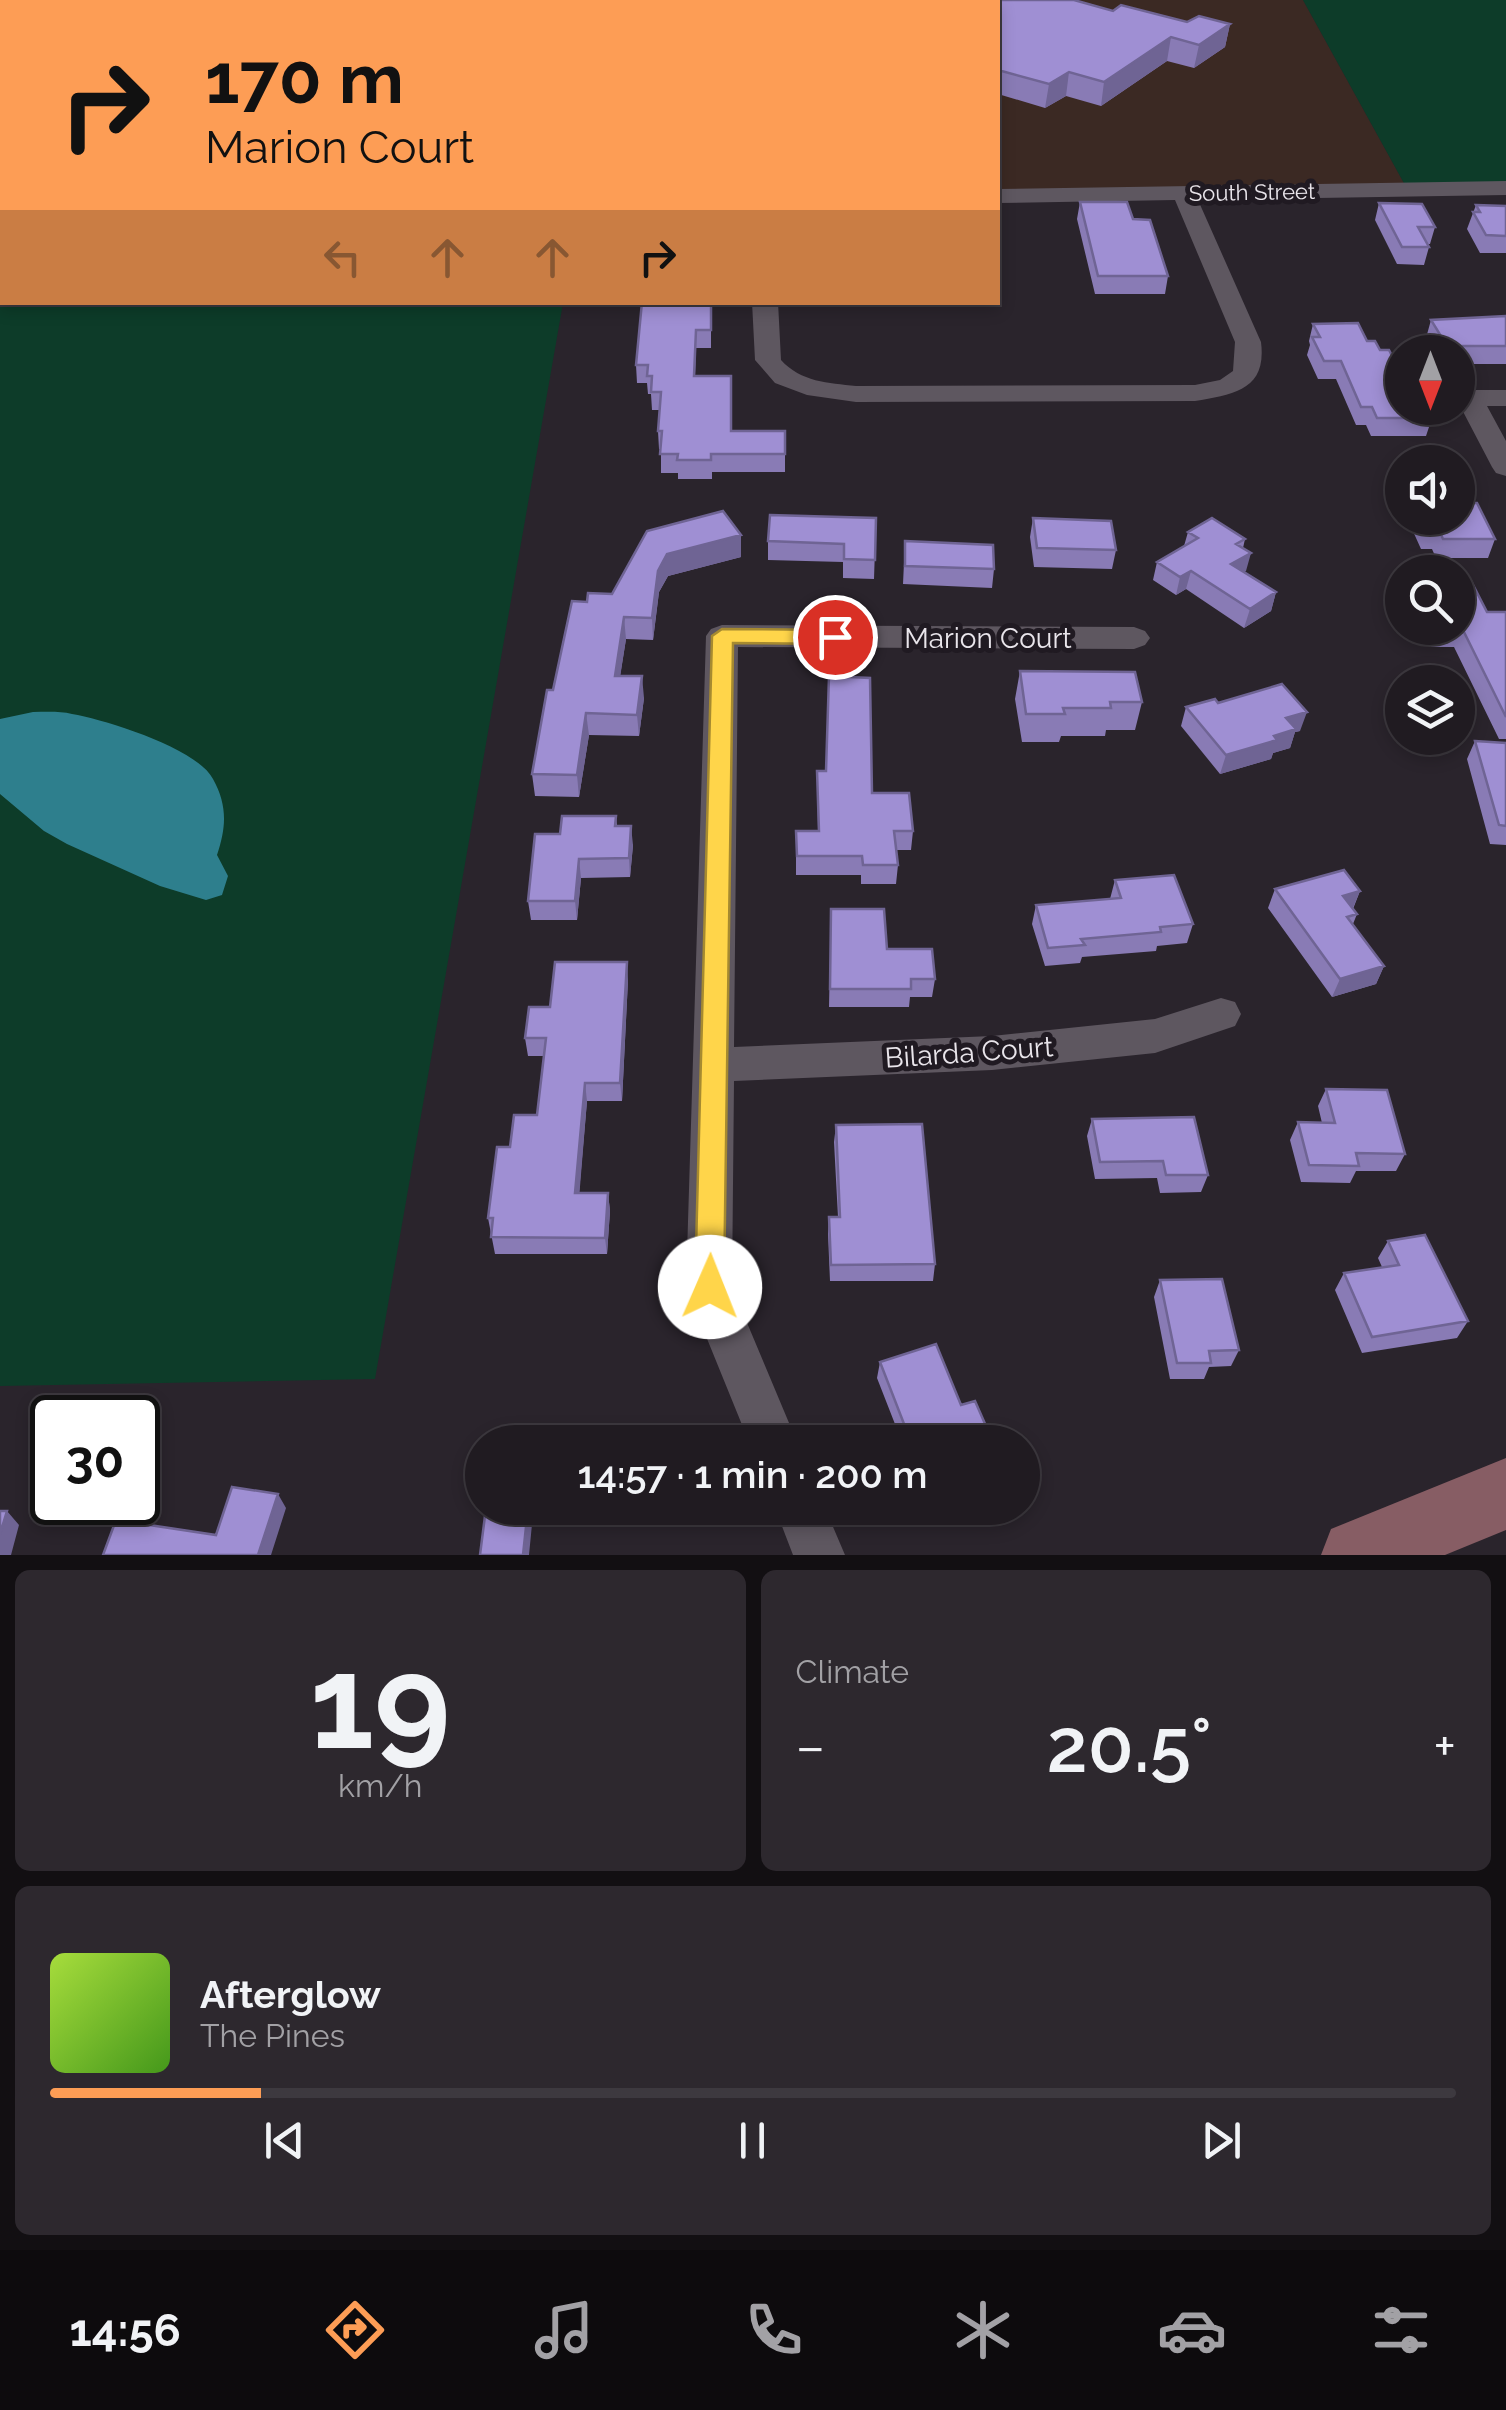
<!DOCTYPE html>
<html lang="en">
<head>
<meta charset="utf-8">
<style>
	:root { --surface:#201b21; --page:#2d282e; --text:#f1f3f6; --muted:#a2a1a5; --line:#3d393f; --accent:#fd9d55 }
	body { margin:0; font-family:Raleway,sans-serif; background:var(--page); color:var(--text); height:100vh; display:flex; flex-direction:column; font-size:38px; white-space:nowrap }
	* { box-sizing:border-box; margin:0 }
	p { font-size:32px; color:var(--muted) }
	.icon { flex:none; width:55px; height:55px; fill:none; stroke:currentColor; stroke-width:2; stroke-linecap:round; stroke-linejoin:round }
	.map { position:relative; height:1555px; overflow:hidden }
	.panel { display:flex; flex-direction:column; gap:15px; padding:15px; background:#120f12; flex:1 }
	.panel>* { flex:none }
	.top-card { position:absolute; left:0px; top:0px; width:1000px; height:305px; box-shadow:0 5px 15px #0003,0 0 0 2px var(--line); background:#fd9d55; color:#111; overflow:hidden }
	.needle { width:65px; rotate:180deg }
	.tools { position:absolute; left:1385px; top:335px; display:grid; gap:20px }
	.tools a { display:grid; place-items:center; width:90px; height:90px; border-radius:50%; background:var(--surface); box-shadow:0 5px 15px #0003,0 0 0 2px var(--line); font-size:50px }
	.speed { position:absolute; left:30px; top:1395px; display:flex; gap:20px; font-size:50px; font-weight:700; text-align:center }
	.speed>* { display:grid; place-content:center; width:130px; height:130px; border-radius:50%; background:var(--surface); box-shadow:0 5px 15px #0003,0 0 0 2px var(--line); line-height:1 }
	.speed .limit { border:5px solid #111; border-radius:15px; background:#fff; color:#111 }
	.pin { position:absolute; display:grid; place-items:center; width:85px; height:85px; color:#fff; margin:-42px; border:5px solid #fff; border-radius:50%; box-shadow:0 2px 10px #0007 }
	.me { position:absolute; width:110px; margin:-55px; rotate:1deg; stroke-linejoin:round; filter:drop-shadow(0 0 8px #0008) }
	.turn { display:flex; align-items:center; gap:35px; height:210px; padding:0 40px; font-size:45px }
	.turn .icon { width:130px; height:130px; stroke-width:2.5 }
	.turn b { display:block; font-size:70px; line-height:85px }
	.lanes { display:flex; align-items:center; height:95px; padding:0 40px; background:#0003; justify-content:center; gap:50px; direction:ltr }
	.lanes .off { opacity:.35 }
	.big { font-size:75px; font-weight:600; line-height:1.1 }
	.panel .card { flex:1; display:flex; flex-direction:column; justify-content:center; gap:15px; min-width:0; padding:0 35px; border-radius:15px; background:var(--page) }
	.panel .dial { align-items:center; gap:0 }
	.dial b { font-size:130px; line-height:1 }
	.song { display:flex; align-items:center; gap:30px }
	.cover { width:120px; height:120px; border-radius:15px; background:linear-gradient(135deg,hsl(80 70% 55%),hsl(100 70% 35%)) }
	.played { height:10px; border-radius:5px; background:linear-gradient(90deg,var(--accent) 15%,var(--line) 15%) }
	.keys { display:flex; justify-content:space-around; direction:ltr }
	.heat { display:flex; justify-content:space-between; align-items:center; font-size:55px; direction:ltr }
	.panel .tiles { flex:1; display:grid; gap:15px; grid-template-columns:1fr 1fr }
	.card:last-child { grid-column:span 2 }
	.trip { position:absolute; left:465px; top:1425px; width:575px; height:100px; border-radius:50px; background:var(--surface); box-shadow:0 5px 15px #0003,0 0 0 2px var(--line); font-weight:600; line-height:100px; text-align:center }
	.menu { display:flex; height:160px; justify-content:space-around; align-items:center; background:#0d0b0d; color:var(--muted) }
	.menu .icon { width:70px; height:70px }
	.menu .active { color:var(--accent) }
	.menu b { font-size:45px; color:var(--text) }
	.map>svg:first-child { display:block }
	.industrial { fill:#3b2923 }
	.green { fill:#0d3c29 }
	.water { fill:#2e7f8d }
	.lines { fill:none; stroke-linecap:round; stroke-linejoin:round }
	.street { fill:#5e5760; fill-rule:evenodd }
	.secondary { fill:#875d64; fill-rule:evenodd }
	.wall { fill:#897bb5 }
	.shaded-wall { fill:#6f6494 }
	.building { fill:#9f8fd3; stroke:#6f6494; stroke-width:2.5 }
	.route { fill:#ffd54a; stroke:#a68a30; stroke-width:2.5 }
	.labels { text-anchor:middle; stroke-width:10; stroke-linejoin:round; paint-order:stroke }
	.far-street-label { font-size:22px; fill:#e9e5eb; stroke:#201a22 }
	.street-label { font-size:28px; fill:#e9e5eb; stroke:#201a22 }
</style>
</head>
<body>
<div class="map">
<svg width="1506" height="1555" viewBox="0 0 1506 1555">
	<rect width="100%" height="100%" fill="#2a242c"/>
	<path class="industrial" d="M 616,0 L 1303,0 L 1405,185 L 998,190 L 998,2 Z"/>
	<path class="green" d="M 1303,0 L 1506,0 L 1506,184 L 1405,185 Z
		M 0,221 L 2,302 L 563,303 L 375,1379 L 0,1386 Z"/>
	<path class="water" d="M 33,712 C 46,712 60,711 72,714 C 106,720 197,748 213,779 C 228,806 226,828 217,855 L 228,876 L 222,895 L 206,900 L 160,886 L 67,844 L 44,831 L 0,794 L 0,719 Z"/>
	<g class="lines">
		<path class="street" d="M 1506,181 L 1506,195 L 1198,200 L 1261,342 C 1267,390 1234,394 1195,401 L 856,402 L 807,395 L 775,383 L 755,360 L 752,302 L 778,302 L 781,360 C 801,382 828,383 856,386 L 1195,385 L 1220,380 L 1233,371 L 1235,342 L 1175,200 L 998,203 L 998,189 Z
			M 0,201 L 2,201 L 2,215 L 0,215 Z
			M 1469,390 L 1506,390 L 1506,406 L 1487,406 L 1506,441 L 1506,476 L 1496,473 L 1492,467 L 1458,402 L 1459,392 Z
			M 722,625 L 1134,627 L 1145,631 L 1150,638 L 1145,645 L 1134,649 L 738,647 L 734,1047 L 992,1036 L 1155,1019 L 1221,998 L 1235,1002 L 1241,1014 L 1235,1026 L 1155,1053 L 992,1070 L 734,1081 L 732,1287 L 797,1442 L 749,1442 L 686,1287 L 706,636 L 711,629 Z
			M 775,1508 L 825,1508 L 845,1555 L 793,1555 Z"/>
		<path class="secondary" d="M 1506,1458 L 1506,1530 L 1445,1555 L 1321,1555 L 1331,1529 Z"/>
	</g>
	<path class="wall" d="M 729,0 L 1074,0 L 1113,11 L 1187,22 L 1230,24 L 1225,47 L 1194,68 L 1167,61 L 1101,106 L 1066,96 L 1045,108 L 998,94 L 998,2 L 729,2 Z
		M 1080,202 L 1133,219 L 1168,276 L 1165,294 L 1095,294 L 1077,219 Z
		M 1379,203 L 1435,227 L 1430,244 L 1428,244 L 1429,247 L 1424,265 L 1397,264 L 1375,220 Z
		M 1476,205 L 1506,206 L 1506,253 L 1480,253 L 1467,229 Z
		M 636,302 L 711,302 L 711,348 L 696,348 L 695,376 L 731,431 L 785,431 L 785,472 L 712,472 L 712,479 L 678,479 L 678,473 L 661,473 L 661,449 L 659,449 L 658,431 L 660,410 L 652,410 L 651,394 L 648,394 L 647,383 L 637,383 L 636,365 L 642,306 L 636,306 Z
		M 1506,316 L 1506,364 L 1458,364 L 1458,352 L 1434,352 L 1426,338 L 1431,320 Z
		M 1313,324 L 1402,408 L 1432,418 L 1426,436 L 1371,436 L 1366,425 L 1356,425 L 1336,379 L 1318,379 L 1307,355 L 1310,345 L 1309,341 Z
		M 1467,503 L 1495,539 L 1488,558 L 1436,558 L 1432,549 L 1421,549 L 1407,518 L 1458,518 Z
		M 876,518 L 874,579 L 843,578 L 843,562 L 768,560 L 768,541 Z
		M 1033,518 L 1116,550 L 1112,569 L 1034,567 L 1030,537 Z
		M 647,531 L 741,557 L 668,576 L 659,592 L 653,640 L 626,639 L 620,676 L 644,698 L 639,736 L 589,735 L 579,797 L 535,796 L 532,774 L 553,690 L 587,602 L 612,594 Z
		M 1188,532 L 1245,539 L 1243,548 L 1244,572 L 1276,592 L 1271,611 L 1244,628 L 1186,589 L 1176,595 L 1153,580 L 1157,562 L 1184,546 Z
		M 905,541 L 994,569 L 992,588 L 903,584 Z
		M 1487,612 L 1506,612 L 1506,739 L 1499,739 L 1454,647 L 1430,647 L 1421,628 L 1458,628 Z
		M 1020,671 L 1142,702 L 1135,730 L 1106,730 L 1105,736 L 1061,736 L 1059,742 L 1022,742 L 1015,699 Z
		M 1186,707 L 1300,731 L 1295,732 L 1290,748 L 1273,753 L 1271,759 L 1220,774 L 1181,726 Z
		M 1475,741 L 1506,743 L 1506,845 L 1490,844 L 1467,759 Z
		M 817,771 L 872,793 L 913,831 L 911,850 L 896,850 L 898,865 L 896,884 L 861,884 L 861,875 L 796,875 L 796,831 L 818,831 Z
		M 616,816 L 617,826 L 633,845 L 630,877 L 581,878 L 577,920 L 531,920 L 528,901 L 560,834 Z
		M 1115,880 L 1193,924 L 1187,943 L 1157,946 L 1156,951 L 1082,957 L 1080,963 L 1045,966 L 1032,924 L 1036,905 L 1110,899 Z
		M 1275,889 L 1360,891 L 1353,909 L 1357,914 L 1353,924 L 1384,966 L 1376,984 L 1332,997 L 1268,908 Z
		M 831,909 L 887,949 L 935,979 L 932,997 L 910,997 L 909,1007 L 829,1007 Z
		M 628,980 L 622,1101 L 587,1101 L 579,1193 L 608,1193 L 610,1211 L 607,1254 L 495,1254 L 488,1218 L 510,1147 L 537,1115 L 544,1056 L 528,1056 L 525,1038 L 550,1007 Z
		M 1326,1089 L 1405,1154 L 1396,1171 L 1356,1171 L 1350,1183 L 1301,1182 L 1290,1140 L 1298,1122 L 1322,1123 L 1318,1106 Z
		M 1092,1119 L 1208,1175 L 1201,1192 L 1160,1193 L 1157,1178 L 1095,1179 L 1087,1136 Z
		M 836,1125 L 935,1264 L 933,1281 L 830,1281 L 828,1234 L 829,1217 L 838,1217 L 834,1142 Z
		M 1388,1241 L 1468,1321 L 1457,1338 L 1362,1353 L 1335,1290 L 1344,1273 L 1382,1267 L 1378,1258 Z
		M 1160,1280 L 1239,1350 L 1231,1366 L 1209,1367 L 1204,1379 L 1170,1379 L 1154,1297 Z
		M 880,1362 L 961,1405 L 993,1442 L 902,1442 L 877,1378 Z"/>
	<path class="shaded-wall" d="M 1230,24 L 1225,47 L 1194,68 L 1199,45 Z
		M 1171,37 L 1167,61 L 1101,106 L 1104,82 Z
		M 2,67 L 2,90 L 0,93 L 0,70 Z
		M 1069,72 L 1066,96 L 1045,108 L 1049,84 Z
		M 741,535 L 741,557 L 668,576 L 659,592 L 653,640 L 652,618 L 658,571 L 667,554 Z
		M 1251,553 L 1246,571 L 1226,583 L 1231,564 Z
		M 1191,571 L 1186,589 L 1176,595 L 1180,577 Z
		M 1276,592 L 1271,611 L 1244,628 L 1250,609 Z
		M 624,617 L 626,639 L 617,697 L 615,676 Z
		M 642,676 L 644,698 L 639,736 L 637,715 Z
		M 1307,712 L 1300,731 L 1295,732 L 1290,748 L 1273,753 L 1271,759 L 1220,774 L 1226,755 L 1274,736 L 1286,718 Z
		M 586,713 L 589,735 L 579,797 L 577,775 Z
		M 631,826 L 633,845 L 630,877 L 629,858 Z
		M 579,859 L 581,878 L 577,920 L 575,901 Z
		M 1360,891 L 1352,910 L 1343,896 Z
		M 627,962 L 628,980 L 622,1101 L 620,1083 Z
		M 1384,966 L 1376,984 L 1332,997 L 1340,979 Z
		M 585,1083 L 587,1101 L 578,1211 L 575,1193 Z
		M 608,1193 L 610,1211 L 607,1254 L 605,1238 Z
		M 278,1494 L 286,1508 L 271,1555 L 258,1555 Z
		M 528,1508 L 531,1508 L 533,1514 L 529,1555 L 523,1555 Z
		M 933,1508 L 954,1508 L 931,1515 Z
		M 7,1511 L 19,1525 L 11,1555 L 0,1555 L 0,1534 Z"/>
	<path class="building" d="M 32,0 L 60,0 L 58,2 L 30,2 Z
		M 428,0 L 469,0 L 468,2 L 427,2 Z
		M 782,0 L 1074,0 L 1113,11 L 1121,5 L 1187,22 L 1199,16 L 1230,24 L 1199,45 L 1171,37 L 1104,82 L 1069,72 L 1049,84 L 998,70 L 998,2 L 777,2 Z
		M 0,41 L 2,41 L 2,67 L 0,70 Z
		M 1080,202 L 1127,202 L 1133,219 L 1150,220 L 1168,276 L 1098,276 Z
		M 1379,203 L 1422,204 L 1435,227 L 1418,227 L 1429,247 L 1402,247 Z
		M 1476,205 L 1506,206 L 1506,236 L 1486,235 L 1473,212 L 1480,212 Z
		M 642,302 L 711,302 L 711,330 L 696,330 L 694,376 L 731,376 L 731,431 L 785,431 L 785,454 L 711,454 L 711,460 L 677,460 L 678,454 L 660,454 L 662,431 L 658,431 L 661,392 L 651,392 L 652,376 L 647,376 L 648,365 L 636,365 Z
		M 1506,316 L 1506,346 L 1447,346 L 1431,320 Z
		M 1358,323 L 1367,341 L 1375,341 L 1380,350 L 1389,350 L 1402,375 L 1402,408 L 1427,408 L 1432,418 L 1377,418 L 1372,407 L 1361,407 L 1341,361 L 1324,361 L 1312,337 L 1320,337 L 1313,324 Z
		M 1458,494 L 1462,494 L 1467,503 L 1477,503 L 1495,539 L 1443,539 L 1439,530 L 1428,530 L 1422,518 L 1458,518 Z
		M 723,511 L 741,535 L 667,554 L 658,571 L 652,618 L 624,617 L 615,676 L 642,676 L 637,715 L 586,713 L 577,775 L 532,774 L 547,690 L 553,690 L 572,601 L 587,602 L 588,593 L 612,594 L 647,531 Z
		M 770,515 L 876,518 L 875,560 L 844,559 L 844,544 L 768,541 Z
		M 1033,518 L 1111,521 L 1116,550 L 1037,548 Z
		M 1212,518 L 1245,539 L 1236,544 L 1251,553 L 1231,564 L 1276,592 L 1250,609 L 1191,571 L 1180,577 L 1157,562 L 1198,538 L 1188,532 Z
		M 905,541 L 993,545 L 994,569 L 905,566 Z
		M 1458,581 L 1471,581 L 1487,612 L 1506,612 L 1506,717 L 1462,628 L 1437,628 L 1458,628 Z
		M 1020,671 L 1135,672 L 1142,702 L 1110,702 L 1111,708 L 1063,708 L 1065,714 L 1026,714 Z
		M 829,676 L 870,678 L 872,793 L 909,793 L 913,831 L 894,831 L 898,865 L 863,865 L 862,856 L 797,856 L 796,831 L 819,831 L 817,771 L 826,771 Z
		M 1282,684 L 1307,712 L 1286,718 L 1296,729 L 1274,736 L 1277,740 L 1226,755 L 1186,707 L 1215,699 L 1218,703 Z
		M 1475,741 L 1506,743 L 1506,826 L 1499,825 Z
		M 562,816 L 616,816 L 615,826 L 631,826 L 629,858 L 579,859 L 575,901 L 528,901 L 535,834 L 560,834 Z
		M 1344,870 L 1360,891 L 1343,896 L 1357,914 L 1347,917 L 1384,966 L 1340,979 L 1275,889 Z
		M 1174,875 L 1193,924 L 1160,927 L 1161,932 L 1081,939 L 1085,945 L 1048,948 L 1036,905 L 1121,898 L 1115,880 Z
		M 831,909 L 884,909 L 887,949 L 932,949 L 935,979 L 911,979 L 911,989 L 830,989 Z
		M 555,962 L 627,962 L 620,1083 L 585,1083 L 575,1193 L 608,1193 L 605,1238 L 491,1237 L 493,1218 L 488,1218 L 497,1147 L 510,1147 L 514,1115 L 537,1115 L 546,1038 L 525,1038 L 529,1007 L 550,1007 Z
		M 1326,1089 L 1387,1090 L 1405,1154 L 1356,1153 L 1359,1166 L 1309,1165 L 1298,1122 L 1335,1123 Z
		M 1194,1117 L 1208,1175 L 1166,1175 L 1163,1161 L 1100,1162 L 1092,1119 Z
		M 922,1124 L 935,1264 L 831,1265 L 829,1217 L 840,1217 L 836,1125 Z
		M 1425,1235 L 1468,1321 L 1372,1337 L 1344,1273 L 1399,1265 L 1388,1241 Z
		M 1222,1279 L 1239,1350 L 1209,1351 L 1211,1363 L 1177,1363 L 1160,1280 Z
		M 936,1344 L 961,1405 L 975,1401 L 993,1442 L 911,1442 L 880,1362 Z
		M 232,1487 L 278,1494 L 258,1555 L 103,1555 L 116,1520 L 216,1535 Z
		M 486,1508 L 528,1508 L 523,1555 L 480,1555 Z
		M 0,1511 L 7,1511 L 0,1534 Z"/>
	<path class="route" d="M 722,629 L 835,630 L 845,637 L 835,644 L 733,643 L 724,1287 L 720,1297 L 710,1301 L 699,1297 L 695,1287 L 712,636 Z"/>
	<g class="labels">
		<g class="far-street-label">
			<text transform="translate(1252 192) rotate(-1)" y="8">South Street</text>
		</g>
		<g class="street-label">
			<text x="988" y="648">Marion Court</text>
			<text transform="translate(969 1052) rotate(-4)" y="10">Bilarda Court</text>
		</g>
	</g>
</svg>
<div class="tools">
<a><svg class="needle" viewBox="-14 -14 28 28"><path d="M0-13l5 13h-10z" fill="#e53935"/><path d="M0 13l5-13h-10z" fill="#a2a1a5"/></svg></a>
<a><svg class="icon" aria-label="sound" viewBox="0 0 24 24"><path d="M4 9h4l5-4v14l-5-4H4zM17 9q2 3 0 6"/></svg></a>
<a><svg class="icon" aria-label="search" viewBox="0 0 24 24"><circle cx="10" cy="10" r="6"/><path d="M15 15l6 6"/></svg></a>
<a><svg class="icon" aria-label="layers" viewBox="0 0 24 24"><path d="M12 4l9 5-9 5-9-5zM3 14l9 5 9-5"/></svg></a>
</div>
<div class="speed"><div class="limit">30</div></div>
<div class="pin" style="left:835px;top:637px;background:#d93025"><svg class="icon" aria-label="arrive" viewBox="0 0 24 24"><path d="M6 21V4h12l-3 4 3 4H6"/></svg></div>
<svg class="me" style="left:710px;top:1287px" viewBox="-20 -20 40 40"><circle r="19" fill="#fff"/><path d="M0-13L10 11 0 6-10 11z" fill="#ffd54a"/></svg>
<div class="trip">14:57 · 1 min · 200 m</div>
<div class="top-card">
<div class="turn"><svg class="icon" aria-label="right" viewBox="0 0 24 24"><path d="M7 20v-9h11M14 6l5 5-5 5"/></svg><div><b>170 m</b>Marion Court</div></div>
<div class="lanes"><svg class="icon off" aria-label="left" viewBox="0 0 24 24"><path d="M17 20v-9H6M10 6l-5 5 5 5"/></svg><svg class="icon off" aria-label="ahead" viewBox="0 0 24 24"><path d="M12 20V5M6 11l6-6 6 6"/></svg><svg class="icon off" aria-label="ahead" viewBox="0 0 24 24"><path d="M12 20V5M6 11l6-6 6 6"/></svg><svg class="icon" aria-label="right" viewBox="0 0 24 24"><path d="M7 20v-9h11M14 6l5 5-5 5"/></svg></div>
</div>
</div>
<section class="panel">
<div class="tiles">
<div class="card dial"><b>19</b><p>km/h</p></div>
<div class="card"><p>Climate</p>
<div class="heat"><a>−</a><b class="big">20.5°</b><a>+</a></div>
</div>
<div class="card">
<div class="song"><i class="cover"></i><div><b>Afterglow</b><p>The Pines</p></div></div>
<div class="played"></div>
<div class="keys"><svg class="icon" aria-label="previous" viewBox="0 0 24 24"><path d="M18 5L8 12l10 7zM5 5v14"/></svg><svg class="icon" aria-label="pause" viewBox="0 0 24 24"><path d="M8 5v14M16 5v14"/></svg><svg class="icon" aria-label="next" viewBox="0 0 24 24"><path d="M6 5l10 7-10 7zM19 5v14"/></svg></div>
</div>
</div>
</section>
<nav class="menu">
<b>14:56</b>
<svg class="icon active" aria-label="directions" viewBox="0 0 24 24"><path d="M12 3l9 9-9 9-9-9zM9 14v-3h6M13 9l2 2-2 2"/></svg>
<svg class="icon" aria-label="music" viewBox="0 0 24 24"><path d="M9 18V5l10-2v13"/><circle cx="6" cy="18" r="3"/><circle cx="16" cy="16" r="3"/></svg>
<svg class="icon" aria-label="phone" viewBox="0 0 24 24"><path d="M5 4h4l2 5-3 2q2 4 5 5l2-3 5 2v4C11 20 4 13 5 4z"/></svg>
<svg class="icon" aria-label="climate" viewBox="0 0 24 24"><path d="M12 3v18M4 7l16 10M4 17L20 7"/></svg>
<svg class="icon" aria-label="car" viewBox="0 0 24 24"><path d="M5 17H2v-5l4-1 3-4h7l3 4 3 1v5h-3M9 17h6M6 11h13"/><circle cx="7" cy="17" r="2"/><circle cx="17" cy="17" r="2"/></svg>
<svg class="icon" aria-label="filters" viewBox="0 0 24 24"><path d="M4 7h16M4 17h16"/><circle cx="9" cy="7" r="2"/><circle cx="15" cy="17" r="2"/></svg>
</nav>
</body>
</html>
